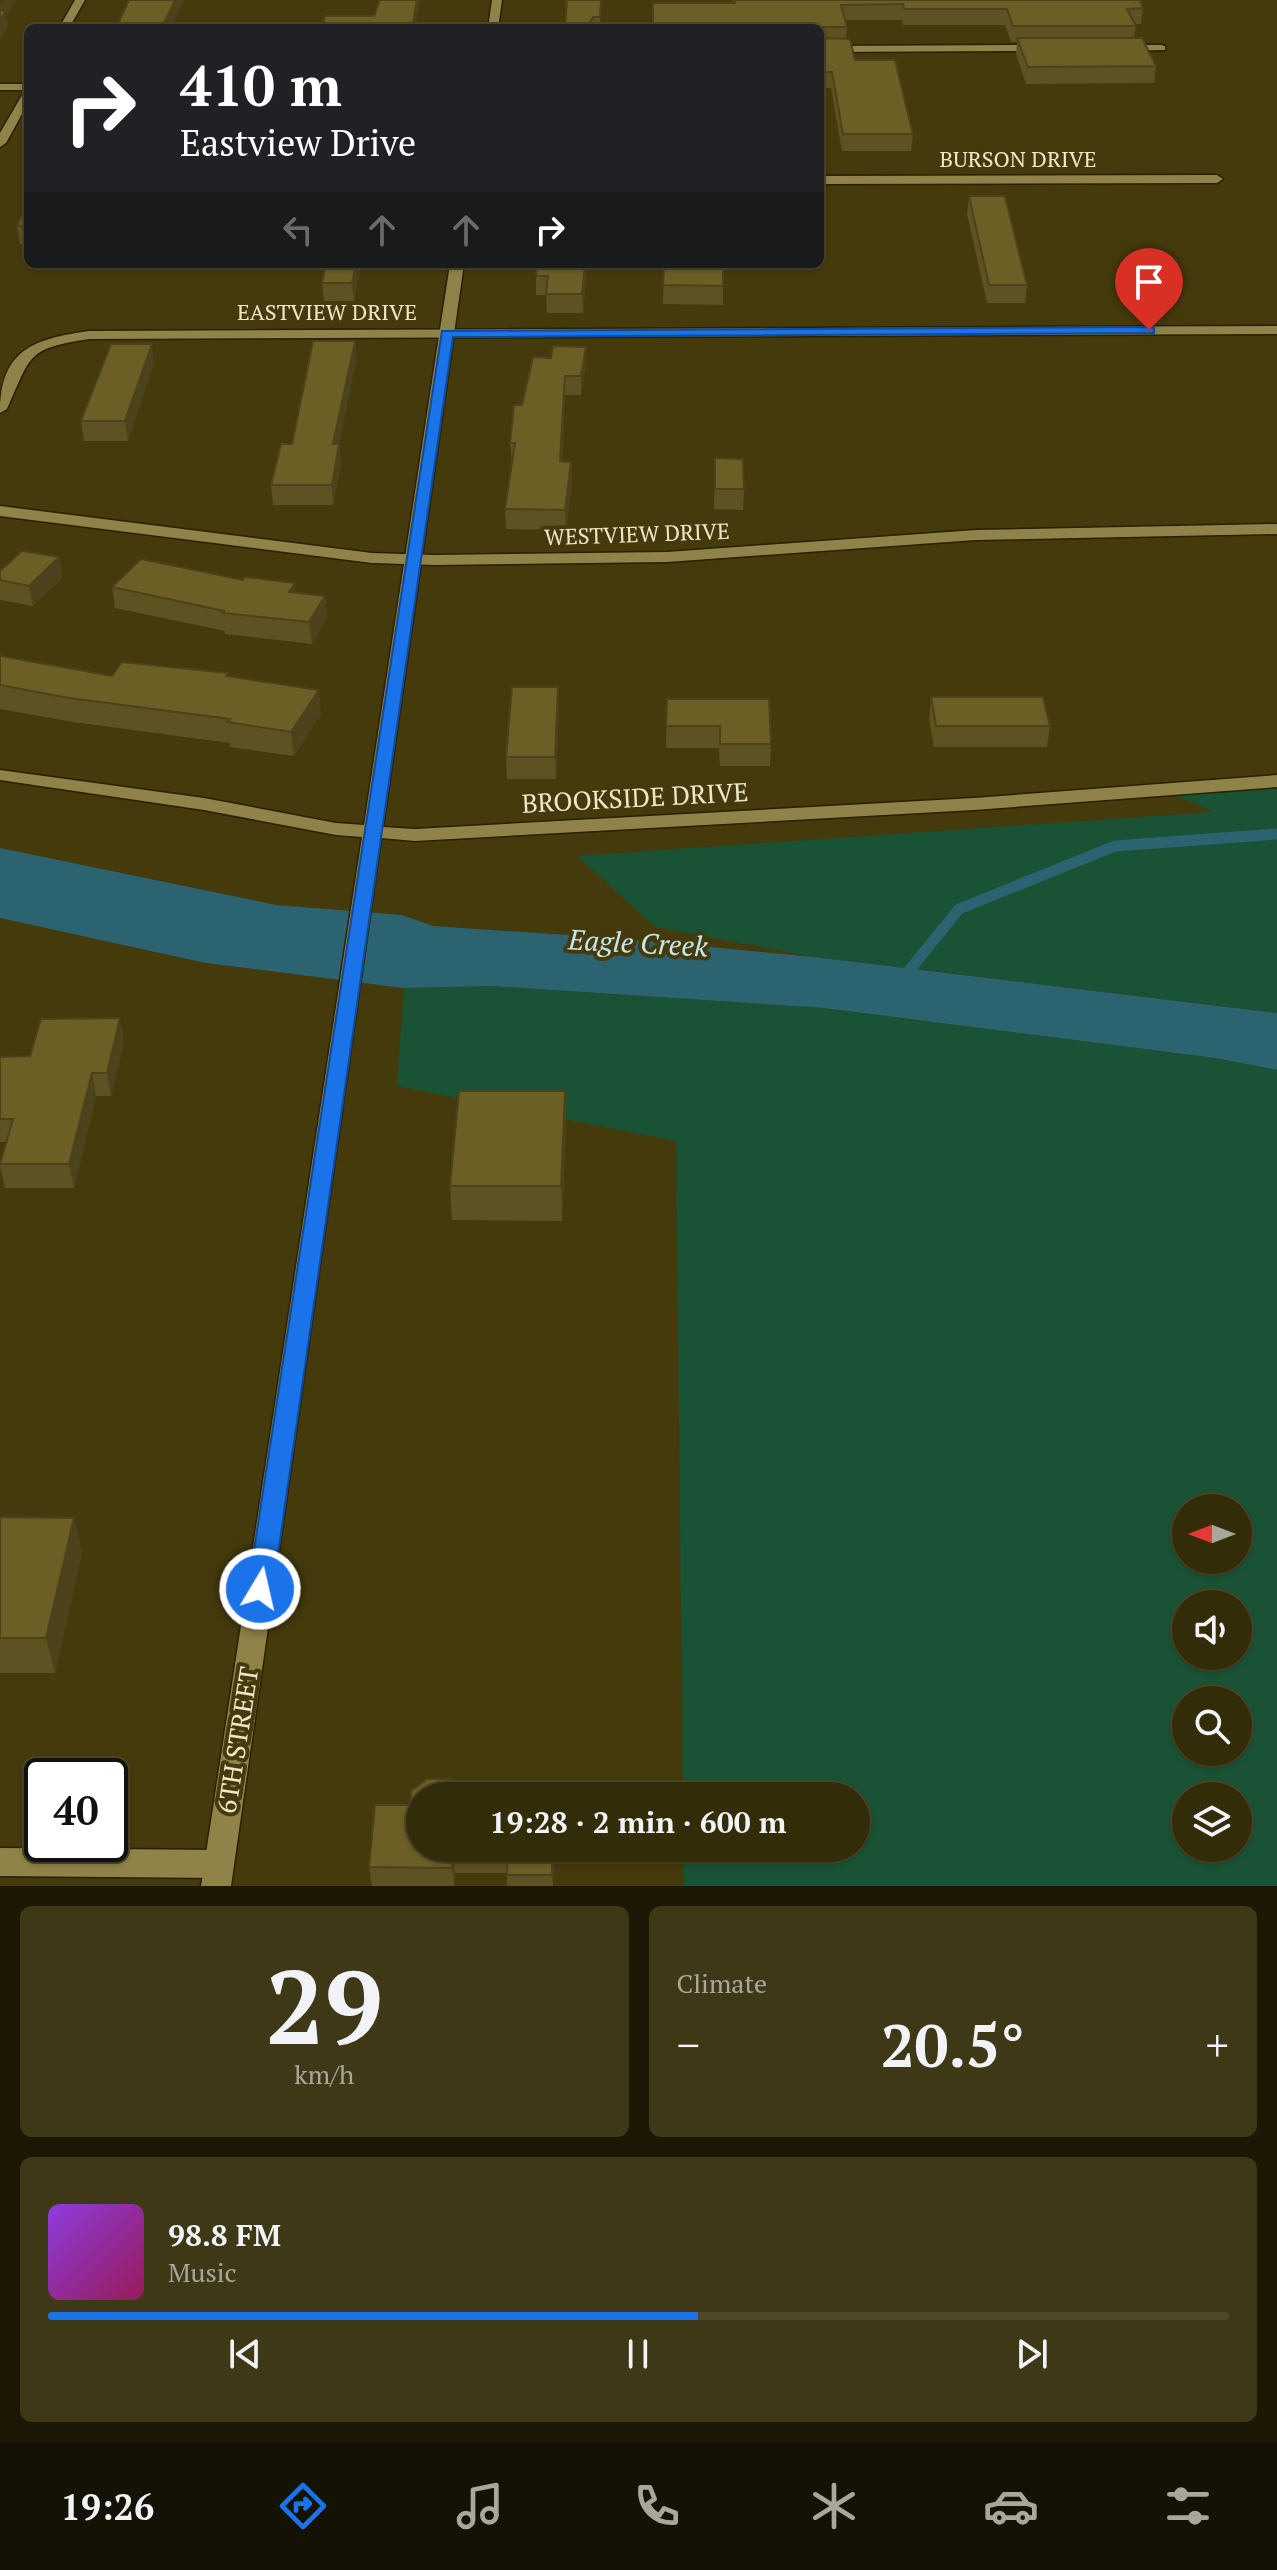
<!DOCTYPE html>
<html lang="en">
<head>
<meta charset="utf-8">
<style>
	:root { --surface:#332c09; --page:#3e3817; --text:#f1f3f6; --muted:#a9a79c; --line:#4e482a; --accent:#1a73e8 }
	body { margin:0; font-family:"PT Serif",serif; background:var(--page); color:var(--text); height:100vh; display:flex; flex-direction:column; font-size:30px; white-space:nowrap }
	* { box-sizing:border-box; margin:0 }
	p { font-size:26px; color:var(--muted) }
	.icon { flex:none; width:44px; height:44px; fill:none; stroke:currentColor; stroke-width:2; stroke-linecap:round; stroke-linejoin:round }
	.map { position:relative; height:1886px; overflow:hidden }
	.side { display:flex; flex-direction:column; gap:20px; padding:20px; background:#1c1805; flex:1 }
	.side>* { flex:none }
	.top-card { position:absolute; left:24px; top:24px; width:800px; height:244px; border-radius:12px; box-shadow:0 2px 6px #0004,0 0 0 2px var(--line); background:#202124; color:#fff; overflow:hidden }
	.needle { width:52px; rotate:270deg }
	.fabs { position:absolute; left:1172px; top:1494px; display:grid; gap:16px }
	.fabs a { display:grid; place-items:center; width:80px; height:80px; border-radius:50%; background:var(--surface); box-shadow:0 2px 6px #0004,0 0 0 2px var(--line); font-size:40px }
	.speed { position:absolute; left:24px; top:1758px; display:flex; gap:16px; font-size:40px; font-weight:700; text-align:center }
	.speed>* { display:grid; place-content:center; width:104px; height:104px; border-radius:50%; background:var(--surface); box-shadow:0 2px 6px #0004,0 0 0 2px var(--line); line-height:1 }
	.speed .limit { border:4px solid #111; border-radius:12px; background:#fff; color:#111 }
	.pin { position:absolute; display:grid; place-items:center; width:68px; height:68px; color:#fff; margin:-82px -34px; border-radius:50% 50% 50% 0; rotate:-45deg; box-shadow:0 0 8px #0007 }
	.pin .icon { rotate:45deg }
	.me { position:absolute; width:88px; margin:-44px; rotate:9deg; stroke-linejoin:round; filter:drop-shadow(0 0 6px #0008) }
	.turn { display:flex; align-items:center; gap:28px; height:168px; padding:0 24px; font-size:36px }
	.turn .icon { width:104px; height:104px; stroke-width:2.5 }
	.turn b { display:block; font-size:56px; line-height:68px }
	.lanes { display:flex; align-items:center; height:76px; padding:0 24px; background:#0003; justify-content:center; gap:40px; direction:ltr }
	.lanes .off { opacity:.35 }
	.big { font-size:60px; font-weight:600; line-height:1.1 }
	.side .tile { flex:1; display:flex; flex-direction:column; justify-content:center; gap:12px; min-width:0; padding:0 28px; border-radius:12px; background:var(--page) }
	.side .dial { align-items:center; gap:0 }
	.dial b { font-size:104px; line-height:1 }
	.song { display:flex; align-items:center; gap:24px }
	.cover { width:96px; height:96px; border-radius:12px; background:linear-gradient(135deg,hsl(270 70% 55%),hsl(330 70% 35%)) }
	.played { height:8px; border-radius:4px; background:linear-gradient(90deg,var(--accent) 55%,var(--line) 55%) }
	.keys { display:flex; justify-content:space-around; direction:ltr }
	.heat { display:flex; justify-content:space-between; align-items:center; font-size:44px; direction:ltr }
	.side .tiles { flex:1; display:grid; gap:20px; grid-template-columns:1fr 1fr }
	.tile:last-child { grid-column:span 2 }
	.trip { position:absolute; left:406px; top:1782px; width:464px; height:80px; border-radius:40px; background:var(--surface); box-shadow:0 2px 6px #0004,0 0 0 2px var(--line); font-weight:600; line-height:80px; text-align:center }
	.tab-bar { display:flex; height:128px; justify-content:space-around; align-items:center; background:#141204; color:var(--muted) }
	.tab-bar .icon { width:56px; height:56px }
	.tab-bar .active { color:var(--accent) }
	.tab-bar b { font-size:36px; color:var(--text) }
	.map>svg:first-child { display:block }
	.green { fill:#195234; fill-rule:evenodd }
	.water { fill:#2b6371 }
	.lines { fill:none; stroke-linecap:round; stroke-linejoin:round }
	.stream { stroke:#2b6371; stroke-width:11 }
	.street-casing { stroke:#282103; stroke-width:3 }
	.secondary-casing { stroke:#282103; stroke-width:3 }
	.street { fill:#908349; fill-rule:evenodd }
	.secondary { fill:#908349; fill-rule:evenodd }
	.wall { fill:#5d5221 }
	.shaded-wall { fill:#4c421b }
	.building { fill:#6c5f26; stroke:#4c421b; stroke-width:2 }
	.route { fill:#1a73e8; stroke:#114b97; stroke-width:2 }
	.labels { text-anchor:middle; stroke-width:8; stroke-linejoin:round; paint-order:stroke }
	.far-street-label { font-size:22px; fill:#eee8ca; stroke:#443a0c }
	.street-label { font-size:26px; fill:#eee8ca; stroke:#443a0c }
	.water-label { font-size:28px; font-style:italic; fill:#c5e6ef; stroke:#443a0c }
</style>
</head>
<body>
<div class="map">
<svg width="1277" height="1886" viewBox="0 0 1277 1886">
	<rect width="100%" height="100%" fill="#443a0c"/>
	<path class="green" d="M 1277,781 L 1277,1013 L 814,957 L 655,927 L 577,856 L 1213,812 L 1165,790 Z
		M 492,986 L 824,1008 L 1215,1058 L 1277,1070 L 1277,1886 L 684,1886 L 684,1848 L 856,1848 L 856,1796 L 683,1796 L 676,1141 L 397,1086 L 404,988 ZM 1186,1508 L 1238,1508 L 1238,1560 L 1186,1560 ZM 1186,1604 L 1238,1604 L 1238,1656 L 1186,1656 ZM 1186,1700 L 1238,1700 L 1238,1752 L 1186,1752 ZM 1186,1796 L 1238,1796 L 1238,1848 L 1186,1848 Z"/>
	<path class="water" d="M 0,848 L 276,905 L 402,915 L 433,926 L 628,939 L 814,957 L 1277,1013 L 1277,1070 L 1215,1058 L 824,1008 L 492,986 L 403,988 L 206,963 L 0,918 Z"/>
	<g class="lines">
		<path class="stream" d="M 903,978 L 959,909 L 1115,846 L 1277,834"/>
		<g class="street-casing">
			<path id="street" d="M 75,0 L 85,0 L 69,28 L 59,28 Z
				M 1161,45 L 1165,46 L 1165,50 L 1121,51 L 1116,48 L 1121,45 Z
				M 820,46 L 1041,45 L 1046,48 L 1041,51 L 820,52 Z
				M 0,84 L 28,84 L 28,103 L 6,143 L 0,147 L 0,133 L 25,90 L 0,90 Z
				M 820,176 L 1217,175 L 1223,179 L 1217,183 L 820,184 Z
				M 1277,326 L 1277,334 L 89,339 C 26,349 32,354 7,409 L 0,413 C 0,349 34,339 89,331 Z
				M 0,506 L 372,553 L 435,555 L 667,552 L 976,530 L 1277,524 L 1277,534 L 976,540 L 667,562 L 435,565 L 372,563 L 0,516 Z
				M 0,1848 L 219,1850 L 229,1854 L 234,1864 L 229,1874 L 219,1878 L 0,1876 Z"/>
		</g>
		<g class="secondary-casing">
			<path id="secondary" d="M 492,0 L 502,0 L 498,28 L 488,28 Z
				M 450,264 L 464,264 L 383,827 L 415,829 L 974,798 L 1277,775 L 1277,787 L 974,810 L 415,841 L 381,838 L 231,1886 L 201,1886 L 362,837 L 336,835 L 204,810 L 0,780 L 0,770 L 204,798 L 336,823 L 364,825 Z"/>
		</g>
		<use href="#street" class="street"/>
		<use href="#secondary" class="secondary"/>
	</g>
	<path class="wall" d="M 129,0 L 184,0 L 171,28 L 116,28 Z
		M 565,0 L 601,0 L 600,28 L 565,28 L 567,7 L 566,7 Z
		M 733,0 L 1140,0 L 1143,8 L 1141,24 L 1135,24 L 1136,26 L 1134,38 L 1156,66 L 1154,83 L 1026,84 L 1016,54 L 1017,42 L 1011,42 L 1005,25 L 903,25 L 902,20 L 845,20 L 847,27 L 846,39 L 855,60 L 913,134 L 911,151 L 842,151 L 831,88 L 820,88 L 820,28 L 733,3 Z
		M 969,196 L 1027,285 L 1025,303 L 987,303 L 967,214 Z
		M 28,204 L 28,244 L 20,244 L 17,226 Z
		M 326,264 L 361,264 L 354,301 L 324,301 L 322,283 Z
		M 587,264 L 583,313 L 547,313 L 546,295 L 536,295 L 536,276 Z
		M 664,264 L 723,264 L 723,305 L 663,304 Z
		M 533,357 L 586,366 L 581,395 L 565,395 L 562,461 L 571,462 L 572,482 L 566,530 L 506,529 L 505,509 L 512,463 L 510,443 L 522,405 Z
		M 356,360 L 339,444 L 341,464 L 333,505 L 273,505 L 271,485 L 292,444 Z
		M 154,363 L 128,441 L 84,441 L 81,421 Z
		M 715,458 L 744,489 L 743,510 L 714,509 Z
		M 59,557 L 62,578 L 33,606 L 0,600 L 0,571 Z
		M 112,587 L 296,593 L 325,596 L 327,617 L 312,644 L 225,634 L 225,631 L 115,608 Z
		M 0,656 L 112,676 L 228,677 L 321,714 L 294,756 L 230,747 L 230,743 L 73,722 L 0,709 Z
		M 931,697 L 1050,726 L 1047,747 L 934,747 L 929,719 Z
		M 667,699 L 771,744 L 770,766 L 720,766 L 719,748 L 666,748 Z
		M 559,708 L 556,779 L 507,779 L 506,757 Z
		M 124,1042 L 111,1096 L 96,1096 L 74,1188 L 5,1188 L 0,1167 L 0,1162 L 6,1142 L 0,1142 L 0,1057 L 30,1056 Z
		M 565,1091 L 566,1125 L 562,1221 L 452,1220 L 450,1186 Z
		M 0,1517 L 74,1518 L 82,1552 L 55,1673 L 0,1673 Z
		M 420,1796 L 554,1848 L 553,1886 L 507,1886 L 507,1873 L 455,1873 L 454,1886 L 372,1886 L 369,1867 L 410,1805 Z"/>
	<path class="shaded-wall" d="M 4,0 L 17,0 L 6,16 L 8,27 L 0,40 L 0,5 Z
		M 175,0 L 184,0 L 171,28 L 164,28 L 164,23 Z
		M 417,0 L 420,0 L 415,28 L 412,28 Z
		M 356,264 L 361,264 L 354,301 L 352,283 Z
		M 585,264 L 587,264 L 583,313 L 582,294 Z
		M 355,341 L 356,360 L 335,464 L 333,444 Z
		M 152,344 L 154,363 L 128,441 L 125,421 Z
		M 586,347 L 586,366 L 581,395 L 581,376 Z
		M 565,376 L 565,395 L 561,481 L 560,461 Z
		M 339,444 L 341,464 L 333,505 L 332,485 Z
		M 571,462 L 572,482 L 566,530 L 565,510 Z
		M 59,557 L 62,578 L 33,606 L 29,586 Z
		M 295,583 L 297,604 L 289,592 Z
		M 325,596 L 327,617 L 312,644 L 309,622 Z
		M 558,687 L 559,708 L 556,779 L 555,757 Z
		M 319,690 L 321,714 L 294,756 L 291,732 Z
		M 120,1018 L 124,1042 L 111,1096 L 107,1073 Z
		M 92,1073 L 96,1096 L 74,1188 L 69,1164 Z
		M 565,1091 L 566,1125 L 562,1221 L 561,1186 Z
		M 74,1518 L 82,1552 L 55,1673 L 46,1638 Z
		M 552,1848 L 554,1848 L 553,1886 L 552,1875 Z
		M 453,1850 L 455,1873 L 454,1886 L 452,1868 Z"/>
	<path class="building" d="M 129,0 L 175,0 L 164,23 L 150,23 L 147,28 L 116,28 Z
		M 380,0 L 417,0 L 412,28 L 322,28 L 325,16 L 374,16 Z
		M 567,0 L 601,0 L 600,17 L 593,17 L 590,22 L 590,28 L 565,28 Z
		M 735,0 L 1140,0 L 1143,8 L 1127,9 L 1136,26 L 1013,26 L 1007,9 L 904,9 L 903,4 L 841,5 L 847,27 L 821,27 L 820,31 L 820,28 L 653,28 L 653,3 L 735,3 Z
		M 0,9 L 5,12 L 0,20 Z
		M 820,38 L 850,39 L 855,60 L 895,60 L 913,134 L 843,134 L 832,72 L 820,72 Z
		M 1017,38 L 1142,38 L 1156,66 L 1028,67 Z
		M 969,196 L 1005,196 L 1027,285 L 989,285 Z
		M 28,204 L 28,226 L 17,226 Z
		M 326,264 L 356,264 L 352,283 L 322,283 Z
		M 537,264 L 585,264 L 582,294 L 546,294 L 548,276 L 536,276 Z
		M 664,264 L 723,264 L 723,286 L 663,285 Z
		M 313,341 L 355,341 L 333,444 L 339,444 L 332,485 L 271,485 L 281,444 L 292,444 Z
		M 111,344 L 152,344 L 125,421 L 81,421 Z
		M 553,346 L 586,347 L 581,376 L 565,376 L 560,461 L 571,462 L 565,510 L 505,509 L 515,443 L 510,443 L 514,405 L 522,405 L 533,357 L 551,358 Z
		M 715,458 L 743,459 L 744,489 L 715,489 Z
		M 22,551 L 59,557 L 29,586 L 0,580 L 0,571 Z
		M 141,559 L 243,580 L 245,577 L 295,583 L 289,592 L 325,596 L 309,622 L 223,613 L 224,611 L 112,587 Z
		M 0,656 L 112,676 L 122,662 L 228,673 L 226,676 L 319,690 L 291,732 L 227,722 L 230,719 L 69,698 L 0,685 Z
		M 512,687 L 558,687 L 555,757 L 506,757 Z
		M 931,697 L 1043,697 L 1050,726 L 936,726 Z
		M 667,699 L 769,699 L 771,744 L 720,744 L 720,726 L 666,726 Z
		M 120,1018 L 107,1073 L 92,1073 L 69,1164 L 0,1164 L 13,1119 L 0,1119 L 0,1057 L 30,1056 L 41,1019 Z
		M 459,1091 L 565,1091 L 561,1186 L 450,1186 Z
		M 0,1517 L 74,1518 L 46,1638 L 0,1638 Z
		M 427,1779 L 451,1779 L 450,1796 L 420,1796 L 420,1848 L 552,1848 L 552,1875 L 507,1875 L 508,1850 L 453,1850 L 452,1868 L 369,1867 L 375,1805 L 410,1805 L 411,1791 Z"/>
	<path class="route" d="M 1149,327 L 1154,328 L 1154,333 L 453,337 L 273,1589 L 269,1596 L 260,1599 L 252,1596 L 248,1589 L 442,331 Z"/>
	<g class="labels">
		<g class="far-street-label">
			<text x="1018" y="167">BURSON DRIVE</text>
			<text x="327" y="320">EASTVIEW DRIVE</text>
			<text transform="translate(637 534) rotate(-2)" y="8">WESTVIEW DRIVE</text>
		</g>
		<g class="street-label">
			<text transform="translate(635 798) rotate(-3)" y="9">BROOKSIDE DRIVE</text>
			<text transform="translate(238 1740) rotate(-81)" y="9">6TH STREET</text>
		</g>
		<g class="water-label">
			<text transform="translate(638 943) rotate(3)" y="10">Eagle Creek</text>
		</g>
	</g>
</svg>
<div class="fabs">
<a><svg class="needle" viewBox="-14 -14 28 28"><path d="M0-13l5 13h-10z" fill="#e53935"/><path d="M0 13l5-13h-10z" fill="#a9a79c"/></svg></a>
<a><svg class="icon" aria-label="sound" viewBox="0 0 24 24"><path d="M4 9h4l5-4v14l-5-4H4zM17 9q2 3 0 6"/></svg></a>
<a><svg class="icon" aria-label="search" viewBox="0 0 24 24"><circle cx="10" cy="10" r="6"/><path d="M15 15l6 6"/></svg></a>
<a><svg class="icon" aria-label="layers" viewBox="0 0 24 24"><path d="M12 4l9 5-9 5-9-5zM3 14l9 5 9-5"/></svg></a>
</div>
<div class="speed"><div class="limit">40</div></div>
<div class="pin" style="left:1149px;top:330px;background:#d93025"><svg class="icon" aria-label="arrive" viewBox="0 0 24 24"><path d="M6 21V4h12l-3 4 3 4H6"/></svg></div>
<svg class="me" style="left:260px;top:1589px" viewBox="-20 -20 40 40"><circle r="17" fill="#1a73e8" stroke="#fff" stroke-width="3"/><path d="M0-11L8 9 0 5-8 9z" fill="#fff"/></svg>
<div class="trip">19:28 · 2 min · 600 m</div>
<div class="top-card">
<div class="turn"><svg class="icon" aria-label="right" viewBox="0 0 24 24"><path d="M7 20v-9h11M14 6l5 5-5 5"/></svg><div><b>410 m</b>Eastview Drive</div></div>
<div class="lanes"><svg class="icon off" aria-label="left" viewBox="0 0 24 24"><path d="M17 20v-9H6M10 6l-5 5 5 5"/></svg><svg class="icon off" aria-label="ahead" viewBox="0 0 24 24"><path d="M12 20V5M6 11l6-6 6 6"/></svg><svg class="icon off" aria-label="ahead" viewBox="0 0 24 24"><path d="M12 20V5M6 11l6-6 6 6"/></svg><svg class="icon" aria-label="right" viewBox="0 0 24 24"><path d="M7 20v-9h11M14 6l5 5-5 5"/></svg></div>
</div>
</div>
<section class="side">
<div class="tiles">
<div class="tile dial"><b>29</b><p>km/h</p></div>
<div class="tile"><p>Climate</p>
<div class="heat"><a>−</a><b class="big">20.5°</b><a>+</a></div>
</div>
<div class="tile">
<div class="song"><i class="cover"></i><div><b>98.8 FM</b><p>Music</p></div></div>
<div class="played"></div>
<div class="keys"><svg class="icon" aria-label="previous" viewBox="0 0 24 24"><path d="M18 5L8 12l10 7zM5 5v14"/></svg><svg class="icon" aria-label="pause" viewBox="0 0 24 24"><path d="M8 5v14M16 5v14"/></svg><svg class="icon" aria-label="next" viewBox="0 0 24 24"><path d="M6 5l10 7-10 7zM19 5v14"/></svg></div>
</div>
</div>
</section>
<nav class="tab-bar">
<b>19:26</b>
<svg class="icon active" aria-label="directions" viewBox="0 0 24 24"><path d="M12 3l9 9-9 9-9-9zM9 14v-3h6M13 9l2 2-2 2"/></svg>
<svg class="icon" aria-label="music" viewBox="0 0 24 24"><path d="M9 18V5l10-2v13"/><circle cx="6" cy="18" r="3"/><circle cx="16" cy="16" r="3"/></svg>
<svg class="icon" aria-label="phone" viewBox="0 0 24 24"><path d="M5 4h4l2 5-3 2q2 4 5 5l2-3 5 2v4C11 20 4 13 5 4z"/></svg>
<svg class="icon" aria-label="climate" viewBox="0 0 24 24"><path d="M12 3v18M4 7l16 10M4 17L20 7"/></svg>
<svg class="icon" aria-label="car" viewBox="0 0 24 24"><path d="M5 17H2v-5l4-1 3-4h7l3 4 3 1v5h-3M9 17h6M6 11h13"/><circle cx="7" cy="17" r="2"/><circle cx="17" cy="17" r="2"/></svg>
<svg class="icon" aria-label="filters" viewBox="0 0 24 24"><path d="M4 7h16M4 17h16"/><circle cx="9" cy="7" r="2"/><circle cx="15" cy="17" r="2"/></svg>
</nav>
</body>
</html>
